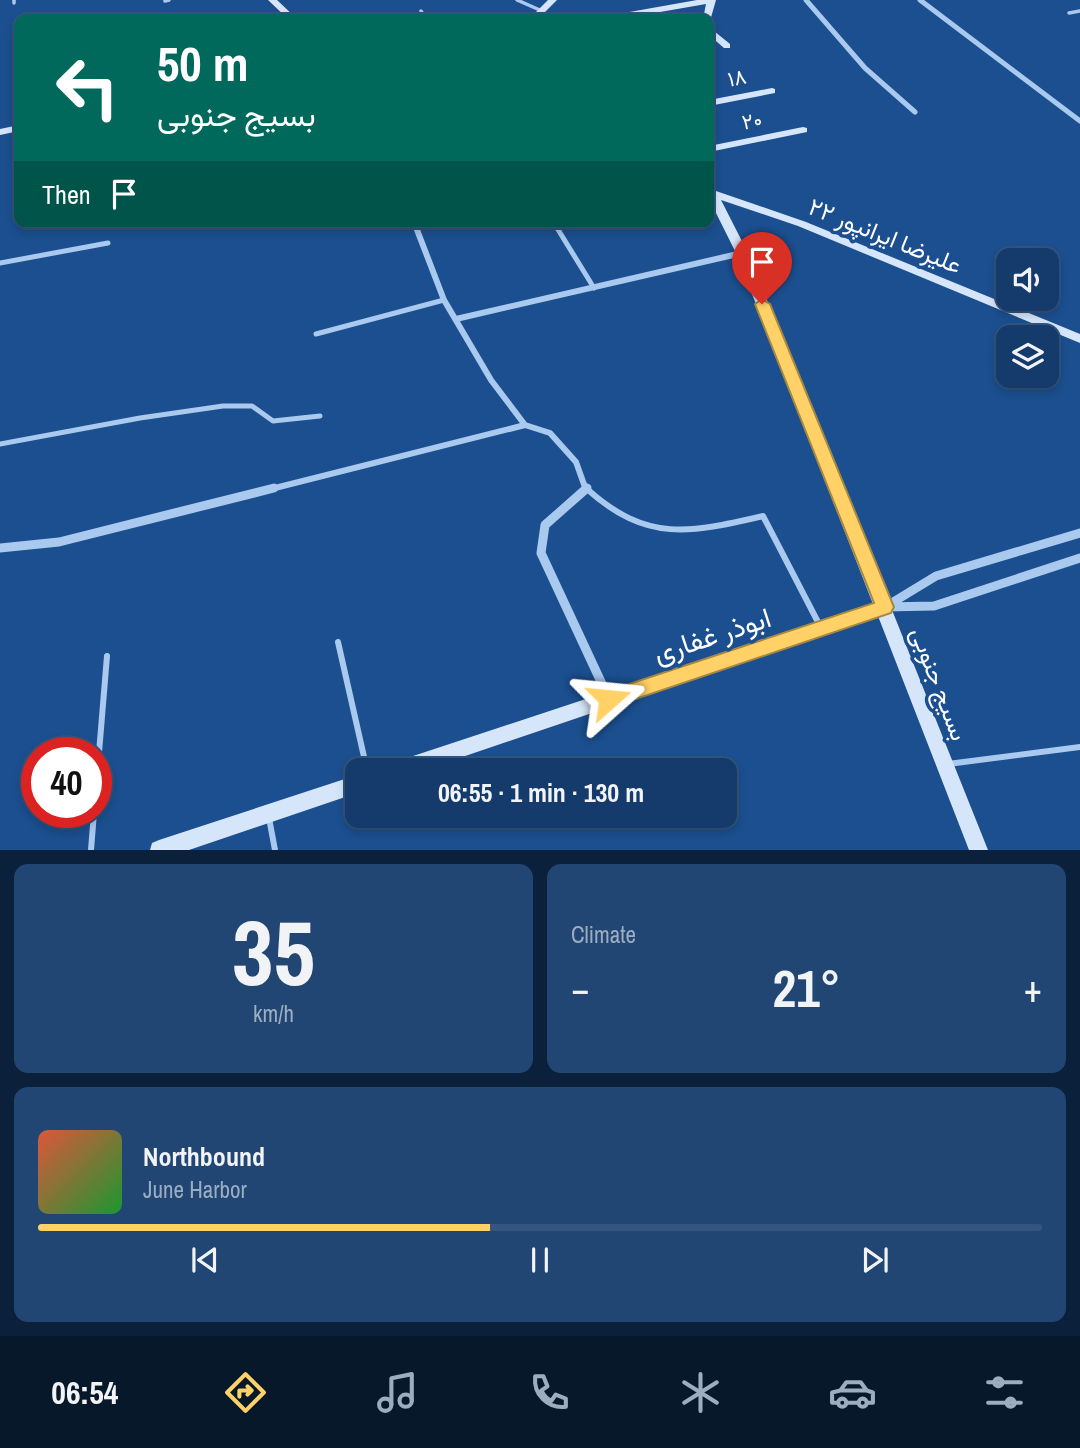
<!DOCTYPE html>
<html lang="en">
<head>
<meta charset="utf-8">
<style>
	:root { --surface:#143b6b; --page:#214673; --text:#f1f3f6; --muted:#9dadc1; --line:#33557e; --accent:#ffd166 }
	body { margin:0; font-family:"Archivo Narrow",Vazirmatn,sans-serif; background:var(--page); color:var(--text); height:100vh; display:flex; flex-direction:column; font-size:26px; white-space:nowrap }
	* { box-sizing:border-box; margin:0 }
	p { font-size:23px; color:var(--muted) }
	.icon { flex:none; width:38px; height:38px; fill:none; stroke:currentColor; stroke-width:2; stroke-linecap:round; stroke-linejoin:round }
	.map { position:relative; height:850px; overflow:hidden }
	.drawer { display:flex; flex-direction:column; gap:14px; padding:14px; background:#0b203b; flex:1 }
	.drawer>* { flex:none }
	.hud { position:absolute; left:14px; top:14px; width:700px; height:214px; border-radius:14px; box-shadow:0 4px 10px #0003,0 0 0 2px var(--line); background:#00695c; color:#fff; overflow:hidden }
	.fabs { position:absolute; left:996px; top:248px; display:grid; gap:14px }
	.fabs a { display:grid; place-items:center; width:63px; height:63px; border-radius:14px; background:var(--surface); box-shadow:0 4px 10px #0003,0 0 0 2px var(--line); font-size:35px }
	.speed { position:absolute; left:21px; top:737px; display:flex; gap:14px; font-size:35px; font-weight:700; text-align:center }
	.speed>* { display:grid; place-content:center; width:91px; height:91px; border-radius:50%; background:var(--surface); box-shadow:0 4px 10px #0003,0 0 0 2px var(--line); line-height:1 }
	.speed .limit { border:10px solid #d22; background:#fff; color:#111 }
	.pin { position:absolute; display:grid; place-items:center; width:60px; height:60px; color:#fff; margin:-72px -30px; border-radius:50% 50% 50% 0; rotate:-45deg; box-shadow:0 0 7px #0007 }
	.pin .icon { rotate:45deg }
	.me { position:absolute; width:77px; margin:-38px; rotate:72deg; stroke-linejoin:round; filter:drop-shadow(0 0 5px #0008) }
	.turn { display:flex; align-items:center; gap:24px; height:147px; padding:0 28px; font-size:32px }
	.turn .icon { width:91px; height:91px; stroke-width:2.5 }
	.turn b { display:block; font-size:49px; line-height:60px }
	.then { display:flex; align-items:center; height:66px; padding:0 28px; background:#0003; gap:14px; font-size:26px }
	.big { font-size:52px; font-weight:700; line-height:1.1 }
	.drawer .tile { flex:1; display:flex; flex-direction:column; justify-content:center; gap:10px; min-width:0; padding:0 24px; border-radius:14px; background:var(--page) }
	.drawer .dial { align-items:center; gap:0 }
	.dial b { font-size:91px; line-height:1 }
	.song { display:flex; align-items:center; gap:21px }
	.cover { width:84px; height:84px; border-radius:10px; background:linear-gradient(135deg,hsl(10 70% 55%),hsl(130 70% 35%)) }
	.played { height:7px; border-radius:4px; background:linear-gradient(90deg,var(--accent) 45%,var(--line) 45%) }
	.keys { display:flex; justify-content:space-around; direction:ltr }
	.heat { display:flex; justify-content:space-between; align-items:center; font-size:38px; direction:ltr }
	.drawer .tiles { flex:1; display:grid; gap:14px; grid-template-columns:1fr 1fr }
	.tile:last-child { grid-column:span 2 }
	.trip { position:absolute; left:345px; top:758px; width:392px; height:70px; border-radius:14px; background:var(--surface); box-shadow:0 4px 10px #0003,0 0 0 2px var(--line); font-weight:700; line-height:70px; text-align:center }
	.tab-bar { display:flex; height:112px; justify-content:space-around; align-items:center; background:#08182b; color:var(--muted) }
	.tab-bar .icon { width:49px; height:49px }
	.tab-bar .selected { color:var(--accent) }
	.tab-bar b { font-size:32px; color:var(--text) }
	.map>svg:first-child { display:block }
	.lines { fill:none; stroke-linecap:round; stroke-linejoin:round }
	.lane-far2 { stroke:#a9c9ee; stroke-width:3.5 }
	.lane-far1 { stroke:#a9c9ee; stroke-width:5 }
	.lane { stroke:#a9c9ee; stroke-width:6 }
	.street-far2 { stroke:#a9c9ee; stroke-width:5 }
	.street-far1 { stroke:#a9c9ee; stroke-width:6 }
	.street { stroke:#a9c9ee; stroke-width:9 }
	.secondary { fill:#d6e6fa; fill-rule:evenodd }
	.route { fill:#ffd166; stroke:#a68842; stroke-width:2 }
	.labels { text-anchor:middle; stroke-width:7; stroke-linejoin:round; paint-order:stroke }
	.far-street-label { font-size:21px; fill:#fff; stroke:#1b4f8f }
	.street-label { font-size:24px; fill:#fff; stroke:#1b4f8f }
	.near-street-label { font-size:28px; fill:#fff; stroke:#1b4f8f }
</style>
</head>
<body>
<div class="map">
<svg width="1080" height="850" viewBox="0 0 1080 850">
	<rect width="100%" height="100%" fill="#1b4f8f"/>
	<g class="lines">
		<path class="lane-far2" d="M 14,0 L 14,3
			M 517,0 L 542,11
			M 165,1 L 169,0
			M 421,11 L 426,19
			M 1069,13 L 1080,11"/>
		<path class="lane-far1" d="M 554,223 L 594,288
			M 0,263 L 108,243
			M 316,334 L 444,300
			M 0,444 L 140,418 L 223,406 L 252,406 L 273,421 L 320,416"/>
		<path class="lane" d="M 587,489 C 647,543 690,533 763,516 L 820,626
			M 338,642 L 367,770
			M 948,764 L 1080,747
			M 96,789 L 107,656
			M 269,818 L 275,850
			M 91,850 L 94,812"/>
		<path class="street-far2" d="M 806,0 L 865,68 L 915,112
			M 920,0 L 1080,121"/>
		<path class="street-far1" d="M 414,222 L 444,300 L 491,380 L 525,425 L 550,433 L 576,462 L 586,490
			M 456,319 L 742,253
			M 267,490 L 525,425"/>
		<path class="street" d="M 587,488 L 545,525 L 541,553 L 609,699
			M 0,548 L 59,542 L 274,488
			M 885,607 L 936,576 L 1080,533
			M 885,607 L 934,606 L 1080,558"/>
		<path class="secondary" d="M 268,0 L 277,0 L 297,19 L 288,19 Z
			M 548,0 L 557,0 L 538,19 L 529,19 Z
			M 697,0 L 716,0 L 710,21 L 703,19 L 706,4 L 620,19 L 603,19 L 607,16 Z
			M 709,27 L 730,44 L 730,48 L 724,48 L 709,35 Z
			M 772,88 L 775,89 L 775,93 L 709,106 L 709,100 Z
			M 19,125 L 19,131 L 0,135 L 0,129 Z
			M 803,127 L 807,128 L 807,132 L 709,152 L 709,146 Z
			M 709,185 L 713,186 L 716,191 L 806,222 L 1080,334 L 1080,343 L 798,226 L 721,200 L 748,253 L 888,601 L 893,607 L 892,610 L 988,850 L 969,850 L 878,616 L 424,770 L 389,770 L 392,764 L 398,761 L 873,604 L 736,253 L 709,199 Z
			M 357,775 L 357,793 L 189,850 L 150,850 L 152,843 L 159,840 Z"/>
	</g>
	<path class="route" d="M 762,299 L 770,304 L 894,607 L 891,613 L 609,708 L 602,706 L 599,699 L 602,693 L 874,603 L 755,304 Z"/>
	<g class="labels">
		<g class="far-street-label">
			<text transform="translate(737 78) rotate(-11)" y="7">۱۸</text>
			<text transform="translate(752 121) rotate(-11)" y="7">۲۰</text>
		</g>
		<g class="street-label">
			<text transform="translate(885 236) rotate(22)" y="8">علیرضا ایرانپور ۲۲</text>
			<text transform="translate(939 684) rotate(69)" y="8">بسیج جنوبی</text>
		</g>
		<g class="near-street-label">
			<text transform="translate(712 635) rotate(-18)" y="10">ابوذر غفاری</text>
		</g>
	</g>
</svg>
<div class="fabs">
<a><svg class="icon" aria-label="sound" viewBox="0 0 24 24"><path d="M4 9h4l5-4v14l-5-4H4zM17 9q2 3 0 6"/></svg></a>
<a><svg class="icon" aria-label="layers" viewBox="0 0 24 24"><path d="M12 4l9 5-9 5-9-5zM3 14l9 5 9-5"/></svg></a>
</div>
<div class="speed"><div class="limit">40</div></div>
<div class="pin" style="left:762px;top:304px;background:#d93025"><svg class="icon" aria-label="arrive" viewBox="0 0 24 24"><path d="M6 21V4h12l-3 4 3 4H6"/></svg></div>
<svg class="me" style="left:609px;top:699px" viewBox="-20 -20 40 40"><path d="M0-17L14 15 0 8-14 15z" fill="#ffd166" stroke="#fff" stroke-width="4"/></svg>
<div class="trip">06:55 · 1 min · 130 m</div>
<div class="hud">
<div class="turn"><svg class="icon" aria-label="left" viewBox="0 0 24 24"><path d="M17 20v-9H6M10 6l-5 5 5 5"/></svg><div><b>50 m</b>بسیج جنوبی</div></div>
<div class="then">Then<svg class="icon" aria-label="arrive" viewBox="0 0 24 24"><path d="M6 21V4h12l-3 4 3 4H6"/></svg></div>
</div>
</div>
<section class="drawer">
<div class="tiles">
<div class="tile dial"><b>35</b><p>km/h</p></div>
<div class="tile"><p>Climate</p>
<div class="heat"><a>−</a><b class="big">21°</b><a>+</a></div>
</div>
<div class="tile">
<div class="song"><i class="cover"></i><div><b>Northbound</b><p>June Harbor</p></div></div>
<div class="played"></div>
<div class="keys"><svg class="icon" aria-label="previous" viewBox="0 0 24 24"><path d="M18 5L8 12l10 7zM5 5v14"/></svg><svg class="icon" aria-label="pause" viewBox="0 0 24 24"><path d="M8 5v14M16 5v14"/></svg><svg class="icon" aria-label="next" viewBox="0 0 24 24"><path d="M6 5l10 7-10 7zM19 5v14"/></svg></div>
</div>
</div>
</section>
<nav class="tab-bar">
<b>06:54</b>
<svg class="icon selected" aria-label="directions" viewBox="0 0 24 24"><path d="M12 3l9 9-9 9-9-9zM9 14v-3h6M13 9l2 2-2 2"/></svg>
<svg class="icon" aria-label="music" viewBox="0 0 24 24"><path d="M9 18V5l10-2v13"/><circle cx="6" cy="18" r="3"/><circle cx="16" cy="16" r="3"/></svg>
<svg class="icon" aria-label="phone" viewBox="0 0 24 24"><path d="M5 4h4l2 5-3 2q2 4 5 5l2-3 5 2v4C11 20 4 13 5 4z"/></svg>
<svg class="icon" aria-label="climate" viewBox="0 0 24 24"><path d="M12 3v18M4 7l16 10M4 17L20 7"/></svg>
<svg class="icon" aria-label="car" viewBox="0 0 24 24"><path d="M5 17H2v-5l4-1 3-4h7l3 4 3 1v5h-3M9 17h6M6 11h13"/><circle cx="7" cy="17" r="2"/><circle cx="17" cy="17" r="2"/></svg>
<svg class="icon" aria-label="filters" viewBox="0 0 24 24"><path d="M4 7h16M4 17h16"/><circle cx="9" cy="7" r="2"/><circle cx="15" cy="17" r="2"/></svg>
</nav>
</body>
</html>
